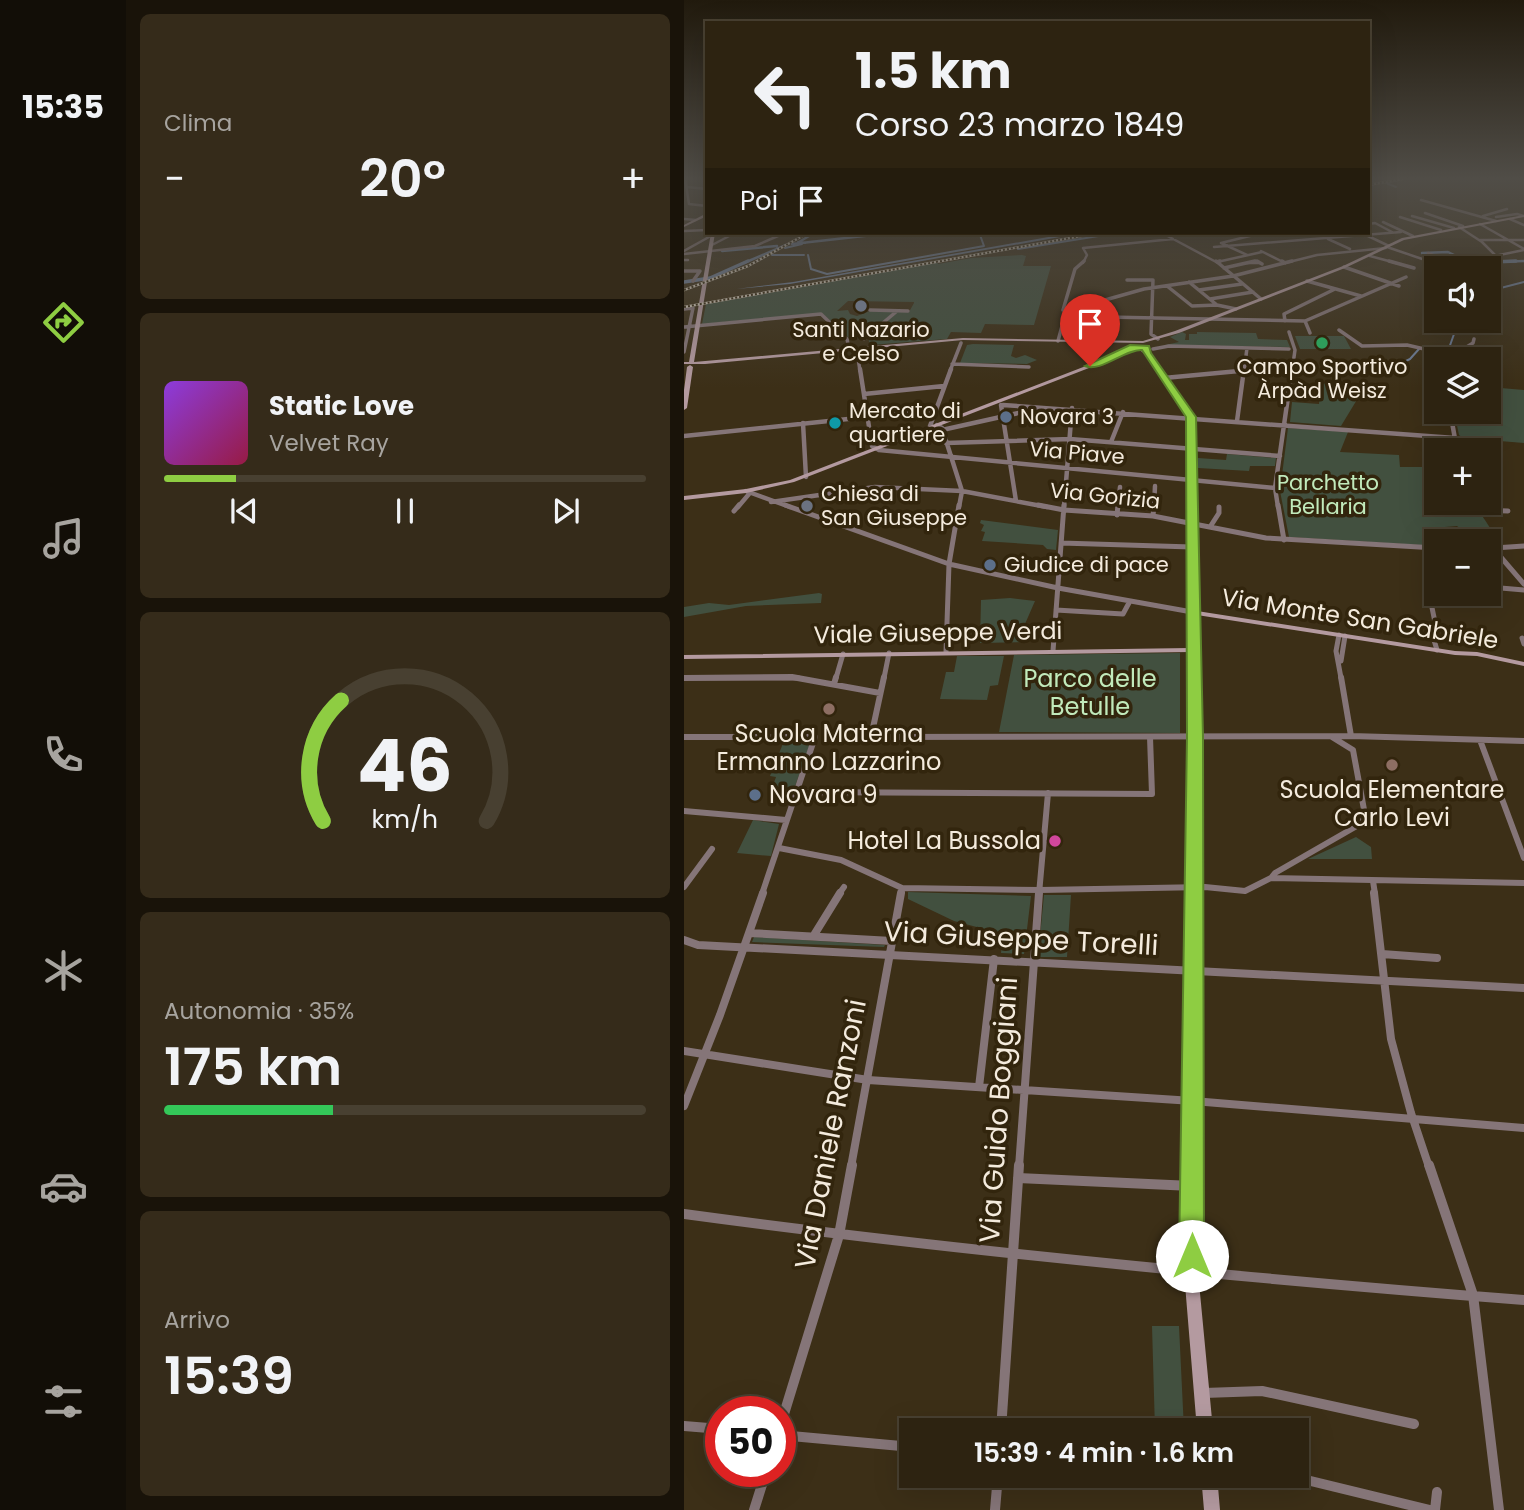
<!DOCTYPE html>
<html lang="it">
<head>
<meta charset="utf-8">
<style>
	:root { --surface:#2d2311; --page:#352b1a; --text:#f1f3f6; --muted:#a7a49f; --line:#484031; --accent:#8ecd42 }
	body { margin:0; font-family:Poppins,sans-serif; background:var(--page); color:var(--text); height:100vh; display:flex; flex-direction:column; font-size:26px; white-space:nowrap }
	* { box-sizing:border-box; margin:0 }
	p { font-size:23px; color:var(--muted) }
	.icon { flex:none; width:38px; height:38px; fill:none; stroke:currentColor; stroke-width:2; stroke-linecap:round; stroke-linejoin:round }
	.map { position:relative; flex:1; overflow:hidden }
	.details { display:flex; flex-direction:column; gap:14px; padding:14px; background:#191309; width:558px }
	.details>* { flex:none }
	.banner { position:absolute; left:21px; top:21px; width:665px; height:214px; border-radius:0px; box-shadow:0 7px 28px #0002,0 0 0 2px var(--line); background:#2d2311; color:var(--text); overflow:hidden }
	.fabs { position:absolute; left:740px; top:256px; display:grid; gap:14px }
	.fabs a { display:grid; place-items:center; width:77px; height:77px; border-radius:0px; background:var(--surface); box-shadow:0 7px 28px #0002,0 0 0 2px var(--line); font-size:35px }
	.speed { position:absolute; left:21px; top:1396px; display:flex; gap:14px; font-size:35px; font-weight:700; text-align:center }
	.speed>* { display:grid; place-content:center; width:91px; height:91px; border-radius:50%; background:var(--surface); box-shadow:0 7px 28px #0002,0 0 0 2px var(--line); line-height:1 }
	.speed .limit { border:10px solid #d22; background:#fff; color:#111 }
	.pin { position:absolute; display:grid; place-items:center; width:60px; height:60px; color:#fff; margin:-72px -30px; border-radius:50% 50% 50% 0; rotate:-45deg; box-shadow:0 0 7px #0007 }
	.pin .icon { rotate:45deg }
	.me { position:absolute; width:77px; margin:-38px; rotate:0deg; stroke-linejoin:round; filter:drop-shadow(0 0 5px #0008) }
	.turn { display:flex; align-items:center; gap:24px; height:147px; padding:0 35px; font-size:32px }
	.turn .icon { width:91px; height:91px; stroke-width:2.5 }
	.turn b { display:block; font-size:49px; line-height:60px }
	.then { display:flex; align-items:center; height:66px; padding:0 35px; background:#0003; gap:14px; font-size:26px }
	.big { font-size:52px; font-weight:600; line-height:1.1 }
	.details .widget { flex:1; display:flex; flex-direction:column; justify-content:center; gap:10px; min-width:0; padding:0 24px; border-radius:10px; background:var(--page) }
	.details .dial { align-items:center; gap:0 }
	.dial svg { height:182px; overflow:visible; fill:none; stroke:var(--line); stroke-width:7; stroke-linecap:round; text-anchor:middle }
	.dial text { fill:var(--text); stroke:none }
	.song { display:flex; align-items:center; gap:21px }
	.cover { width:84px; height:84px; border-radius:10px; background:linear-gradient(135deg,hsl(270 70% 55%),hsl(340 70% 35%)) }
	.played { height:7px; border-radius:4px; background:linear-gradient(90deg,var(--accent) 15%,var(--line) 15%) }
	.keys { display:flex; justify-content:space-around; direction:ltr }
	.heat { display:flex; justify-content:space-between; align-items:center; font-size:38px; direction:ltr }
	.charge { height:10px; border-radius:5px; background:linear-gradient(90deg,#34c759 35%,var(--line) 0) }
	.trip { position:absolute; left:215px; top:1418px; width:410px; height:70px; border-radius:0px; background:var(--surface); box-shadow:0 7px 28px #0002,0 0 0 2px var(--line); font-weight:600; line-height:70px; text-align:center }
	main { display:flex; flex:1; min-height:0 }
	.tabs { display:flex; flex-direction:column; width:126px; justify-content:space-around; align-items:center; background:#120e07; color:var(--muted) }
	.tabs .icon { width:49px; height:49px }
	.tabs .current { color:var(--accent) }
	.tabs b { font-size:32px; color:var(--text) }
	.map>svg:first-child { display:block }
	.green { fill:#42503f; fill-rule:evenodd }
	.water { fill:#6f7f9a }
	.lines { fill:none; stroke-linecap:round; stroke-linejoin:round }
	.stream { stroke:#6f7f9a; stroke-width:2 }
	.canal-far1 { stroke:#6f7f9a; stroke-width:2.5 }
	.canal { stroke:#6f7f9a; stroke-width:3.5 }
	.street-far6 { stroke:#857578; stroke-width:2.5 }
	.street-far5 { stroke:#857578; stroke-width:3.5 }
	.street-far4 { stroke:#857578; stroke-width:4.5 }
	.street-far3 { stroke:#857578; stroke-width:5 }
	.street-far2 { stroke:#857578; stroke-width:6 }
	.street-far1 { stroke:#857578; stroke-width:8 }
	.street { stroke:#857578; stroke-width:10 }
	.secondary { fill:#b49aa0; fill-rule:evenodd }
	.rail-casing { stroke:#d4cabb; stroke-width:2.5 }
	.rail { stroke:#32250d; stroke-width:2; stroke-dasharray:2; stroke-linecap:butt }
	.route { fill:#8ecd42; stroke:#5c852b; stroke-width:2 }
	.worship-dot { fill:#6b7280; stroke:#32250d; stroke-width:2.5 }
	.leisure-dot { fill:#2e9e5b; stroke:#32250d; stroke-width:2.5 }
	.service-dot { fill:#5c6f8a; stroke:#32250d; stroke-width:2.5 }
	.culture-dot { fill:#0f9aa8; stroke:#32250d; stroke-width:2.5 }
	.education-dot { fill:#8d6e63; stroke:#32250d; stroke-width:2.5 }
	.hotel-dot { fill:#d1479c; stroke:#32250d; stroke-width:2.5 }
	.labels { text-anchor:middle; stroke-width:7; stroke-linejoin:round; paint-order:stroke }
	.far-poi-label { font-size:21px; fill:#f4ebdd; stroke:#32250d; text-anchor:start }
	.far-street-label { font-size:21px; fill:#f4ebdd; stroke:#32250d }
	.far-park-label { font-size:21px; fill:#c1eabb; stroke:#32250d }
	.street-label { font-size:24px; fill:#f4ebdd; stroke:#32250d }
	.park-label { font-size:24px; fill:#c1eabb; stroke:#32250d }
	.poi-label { font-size:24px; fill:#f4ebdd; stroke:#32250d }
	.near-street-label { font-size:28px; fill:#f4ebdd; stroke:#32250d }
</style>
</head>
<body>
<main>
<nav class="tabs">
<b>15:35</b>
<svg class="icon current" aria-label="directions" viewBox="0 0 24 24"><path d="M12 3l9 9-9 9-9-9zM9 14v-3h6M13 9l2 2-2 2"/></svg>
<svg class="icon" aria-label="music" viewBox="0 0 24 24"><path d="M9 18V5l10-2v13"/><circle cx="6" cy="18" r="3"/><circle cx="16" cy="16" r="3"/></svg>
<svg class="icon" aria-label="phone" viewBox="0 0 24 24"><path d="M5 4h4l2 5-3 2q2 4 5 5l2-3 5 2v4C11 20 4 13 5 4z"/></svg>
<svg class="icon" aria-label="climate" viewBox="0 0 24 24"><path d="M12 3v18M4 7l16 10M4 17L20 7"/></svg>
<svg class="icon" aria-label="car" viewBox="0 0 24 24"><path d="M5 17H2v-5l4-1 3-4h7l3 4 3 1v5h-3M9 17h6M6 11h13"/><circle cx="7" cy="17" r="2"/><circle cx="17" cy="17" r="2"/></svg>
<svg class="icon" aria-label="filters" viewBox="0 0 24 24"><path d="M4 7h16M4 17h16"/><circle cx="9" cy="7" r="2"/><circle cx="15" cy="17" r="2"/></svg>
</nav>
<section class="details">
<div class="widget"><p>Clima</p>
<div class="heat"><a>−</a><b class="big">20°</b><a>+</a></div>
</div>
<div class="widget">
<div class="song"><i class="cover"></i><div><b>Static Love</b><p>Velvet Ray</p></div></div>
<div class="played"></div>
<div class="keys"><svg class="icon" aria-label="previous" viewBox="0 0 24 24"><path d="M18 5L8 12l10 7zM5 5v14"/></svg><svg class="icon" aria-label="pause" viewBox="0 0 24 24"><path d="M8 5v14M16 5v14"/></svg><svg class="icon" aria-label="next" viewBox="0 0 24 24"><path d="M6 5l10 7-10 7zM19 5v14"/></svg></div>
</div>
<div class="widget dial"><svg viewBox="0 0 100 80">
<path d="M14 69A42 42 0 1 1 86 69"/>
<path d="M14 69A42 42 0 0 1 22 16" stroke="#8ecd42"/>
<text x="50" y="56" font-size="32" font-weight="700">46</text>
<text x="50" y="72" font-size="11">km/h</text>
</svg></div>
<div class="widget"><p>Autonomia · 35%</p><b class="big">175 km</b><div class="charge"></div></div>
<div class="widget"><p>Arrivo</p><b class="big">15:39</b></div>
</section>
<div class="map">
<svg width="840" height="1510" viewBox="0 0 840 1510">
	<rect width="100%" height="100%" fill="#3c2f17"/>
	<path class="green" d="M 338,255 L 342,256 L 339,266 L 367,266 L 350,325 L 301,324 L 297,333 L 267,332 L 263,339 L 186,345 L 184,337 L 166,339 L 138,313 L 18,324 L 22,304 L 254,262 L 254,264 L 287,258 ZM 164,301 L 230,302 L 230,303 L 225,312 L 186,311 L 173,316 L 166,314 L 164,310 L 153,311 Z
		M 498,332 L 502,334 L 501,340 L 505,340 L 505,334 L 513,334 L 513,332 L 572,333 L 574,339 L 603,340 L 606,347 L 481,345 L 495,342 L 486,337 Z
		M 611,336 L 660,336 L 667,349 L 616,349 Z
		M 289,344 L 330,345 L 327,356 L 332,358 L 341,355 L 353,360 L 343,364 L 276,363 L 283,345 Z
		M 645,383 L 666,385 L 674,398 L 657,426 L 606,422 L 608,402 L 635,404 L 637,384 Z
		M 805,387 L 840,390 L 840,443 L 779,438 L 775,435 L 770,411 L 805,411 Z
		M 604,428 L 664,432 L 656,452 L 715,455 L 716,467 L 746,467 L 747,477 L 752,477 L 752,502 C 787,502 791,502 809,533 L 790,539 L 773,526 L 749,528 L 757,541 L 752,541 L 752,546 L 605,537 L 596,491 Z
		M 543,454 L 592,458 L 591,466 L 566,466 L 565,471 L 514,468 L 514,458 L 542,460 Z
		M 297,520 L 374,530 L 372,550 L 363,549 L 359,545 L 298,541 L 301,532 L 297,531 L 300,525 L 296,523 Z
		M 135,593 L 138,594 L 137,603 L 62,606 L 0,617 L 0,607 L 25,603 L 45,605 Z
		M 326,598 L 351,601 L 341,624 L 341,642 L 296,643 L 297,600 Z
		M 496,653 L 496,733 L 315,732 L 330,655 Z
		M 273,656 L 320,656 L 314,685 L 306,686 L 303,700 L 256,699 L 262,672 L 270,672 Z
		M 100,741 L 127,741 L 109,792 L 87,791 L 92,777 L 86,776 Z
		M 69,820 L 95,824 L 87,856 L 53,853 Z
		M 672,837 L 687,847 L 688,859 L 624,859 Z
		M 224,892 L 347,896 L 340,954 L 317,953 L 319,934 L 270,921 L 224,899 Z
		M 360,895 L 387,895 L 383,957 L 354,957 Z
		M 70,937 L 201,945 L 200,947 L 68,942 Z
		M 468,1326 L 495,1326 L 500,1430 L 471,1430 Z"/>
	<path class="water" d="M 387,233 L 399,233 L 106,284 L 52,289 L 109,282 Z"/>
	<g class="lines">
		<path class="stream" d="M 684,179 L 694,178 L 690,177
			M 712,187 L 702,183 L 723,178
			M 114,242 L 121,243
			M 93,248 L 96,248
			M 101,248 L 118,244
			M 334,249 L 433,233
			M 88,255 L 120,255
			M 124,255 L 127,269 L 143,274 L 300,246 L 296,235 L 302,233
			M 805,291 L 840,282
			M 764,351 L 775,320
			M 708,368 L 726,359 L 735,349"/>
		<path class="canal-far1" d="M 115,242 L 130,233
			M 108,244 L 207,233
			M 38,251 L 93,246
			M 738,253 L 764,252 L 782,261
			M 60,263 L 102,245
			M 786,263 L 840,261"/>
		<path class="canal" d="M 786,263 L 832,261
			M 0,282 L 26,278 L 64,261"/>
		<path class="street-far6" d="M 1,177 L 5,204 L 23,206
			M 3,187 L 23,189
			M 737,200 L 812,221
			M 741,213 L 779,226
			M 728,216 L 770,228
			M 799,216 L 823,209
			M 716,217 L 757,230
			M 812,217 L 833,214 L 840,216
			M 0,219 L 12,220
			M 826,219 L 840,225
			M 699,222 L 729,236
			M 684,224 L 691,223 L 708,232
			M 796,224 L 840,249
			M 775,227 L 798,242 L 812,256
			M 0,231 L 23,230
			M 478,233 L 534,263
			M 651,233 L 654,233
			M 613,235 L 632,233
			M 684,236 L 705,246
			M 644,239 L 666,249
			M 796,240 L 840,240
			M 28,245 L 51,233
			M 530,247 L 717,232
			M 703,247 L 750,263
			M 0,251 L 25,237
			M 577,251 L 601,263
			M 744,253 L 769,263
			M 0,254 L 71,246 L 94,236
			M 563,255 L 537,243 L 574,234
			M 686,256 L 712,263
			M 0,260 L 4,260
			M 533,262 L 578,252
			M 399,263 L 403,255 L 399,248 L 489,239
			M 563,263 L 576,263
			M 601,263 L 633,255 L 702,248
			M 776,263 L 840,250"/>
		<path class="street-far5" d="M 532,261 L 577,299
			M 573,261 L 578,264
			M 598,261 L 601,263
			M 705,261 L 730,268
			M 745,261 L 759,266 L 771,264 L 764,261
			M 533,262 L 536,261
			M 771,264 L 784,261
			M 660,267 L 715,286
			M 540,268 L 571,261
			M 0,271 L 16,271 L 9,281
			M 443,280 L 469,280 L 467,334 L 474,339
			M 623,281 L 677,296
			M 505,282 L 533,305 L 552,309
			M 483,286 L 508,306 L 533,305
			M 515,290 L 558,284
			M 526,299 L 569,292
			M 0,309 L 9,308 L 0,352
			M 186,310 L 224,311
			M 382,311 L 460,289 L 549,276 L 608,261
			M 422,317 L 621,321
			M 601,321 L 600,314 L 651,289
			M 0,327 L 137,314 L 163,339 L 165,349
			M 655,330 L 678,346 L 723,345 L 762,354 L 773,353 L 789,343 L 790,339
			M 605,332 L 611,350 L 608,371
			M 626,333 L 621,321 L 722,277
			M 180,339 L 213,311
			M 374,341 L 382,311 L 379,310 L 391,269 L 400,261
			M 469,349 L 485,346 L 605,349
			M 173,351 L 176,371
			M 268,364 L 345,367
			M 266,371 L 277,343
			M 560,371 L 563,348"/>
		<path class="street-far4" d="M 176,369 L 188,446 L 195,450 L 591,488
			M 267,369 L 246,426 L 258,430 L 357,408
			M 480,378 L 555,371 L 607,374
			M 180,394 L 260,386
			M 317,405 L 332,501
			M 319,405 L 771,438
			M 766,411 L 773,450
			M 553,421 L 560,369
			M 119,423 L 122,477
			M 253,425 L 258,428 L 278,491 L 275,507
			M 0,436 L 250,410
			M 427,442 L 439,412
			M 262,443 L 386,439 L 596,456
			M 62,491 L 106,507
			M 87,502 L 191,487 L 278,491 L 363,507
			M 786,502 L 792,507
			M 54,507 L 65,494
			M 380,507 L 388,408
			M 434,507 L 436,487
			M 470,507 L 471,486
			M 594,507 L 591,488 L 608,369"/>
		<path class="street-far3" d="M 101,505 L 265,564 L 374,588 L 508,612
			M 354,505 L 380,510 L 469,516 L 582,538 L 752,548
			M 594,505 L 600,540
			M 790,505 L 796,510 L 824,511
			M 50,511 L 55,505
			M 433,515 L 434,505
			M 469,516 L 470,505
			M 526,527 L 535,513 L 535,507
			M 377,543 L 508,547
			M 809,548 L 840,584
			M 810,548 L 840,546
			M 805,587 L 840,590
			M 746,598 L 752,627 L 747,630 L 753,650
			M 372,610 L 439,614 L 446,601
			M 655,635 L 652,651 L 657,678
			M 838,638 L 840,644
			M 369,651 L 380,505
			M 262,652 L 265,564 L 275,505
			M 657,661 L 661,636
			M 0,678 L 115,678
			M 152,678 L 159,654
			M 200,678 L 205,653"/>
		<path class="street-far2" d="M 200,677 L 187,737 L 667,736 L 840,741
			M 657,677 L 667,736
			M 0,678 L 108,677 L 196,693
			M 150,684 L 152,677
			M 0,737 L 131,737 L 78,894
			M 796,740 L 840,858
			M 112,792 L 468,794 L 466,737
			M 0,811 L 102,820
			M 95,848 L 157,860 L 218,888 L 356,890 L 521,887 L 561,891 L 587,878 L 840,883
			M 587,878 L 591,873 L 678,823 L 681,815 L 669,750 L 648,737
			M 689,881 L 691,894
			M 0,887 L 28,849
			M 155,894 L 160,887
			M 217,894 L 218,888
			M 355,894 L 364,793"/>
		<path class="street-far1" d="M 690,893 L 707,1039 L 727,1113 L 745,1167
			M 65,933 L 208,941
			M 130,935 L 156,893
			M 0,940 L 14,945 L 840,988
			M 698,954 L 753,958
			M 0,1051 L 184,1080 L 509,1101 L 840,1128
			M 295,1087 L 310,959
			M 0,1106 L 36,1015 L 79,893
			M 167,1167 L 217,893
			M 335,1167 L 355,893"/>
		<path class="street" d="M 745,1165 L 789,1295 L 815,1510
			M 334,1178 L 508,1186
			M 0,1214 C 279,1252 559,1278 840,1300
			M 520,1393 L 578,1391 L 730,1424
			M 0,1426 L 37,1429
			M 96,1427 L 155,1235 L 168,1165
			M 317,1430 L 335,1165
			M 96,1435 L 228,1447
			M 602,1475 L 746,1510
			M 70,1510 L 82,1472
			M 311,1510 L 314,1475
			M 751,1510 L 753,1492"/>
		<path class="secondary" d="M 23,213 L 23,216 L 0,227 L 0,225 Z
			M 840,215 L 840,217 L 720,240 L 661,268 L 495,333 L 459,343 L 279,340 L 21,364 L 0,364 L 0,362 L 5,362 L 27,233 L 31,233 L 10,362 L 279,338 L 459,341 L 491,331 L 659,266 L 718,238 Z
			M 451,347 L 458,347 L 465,352 L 510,417 L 513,611 L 771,651 L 793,652 L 840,662 L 840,666 L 793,656 L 771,655 L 513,615 L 515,737 L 514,1272 L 529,1430 L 513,1430 L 500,1272 L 507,737 L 506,652 L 0,659 L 0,655 L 506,648 L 506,614 L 504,612 L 506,610 L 504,417 L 461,354 L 454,349 L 110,482 L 62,493 L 0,500 L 0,496 L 62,489 L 106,480 Z
			M 6,365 L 9,367 L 3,408 L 0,410 L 0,390 L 3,367 Z
			M 517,1475 L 533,1475 L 536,1510 L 520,1510 Z"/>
		<g class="rail-casing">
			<path id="rail" d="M 684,185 L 729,177
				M 0,290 L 64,266 L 124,233
				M 0,307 L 414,233"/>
		</g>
		<use href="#rail" class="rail"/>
	</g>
	<linearGradient id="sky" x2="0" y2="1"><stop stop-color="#211a0d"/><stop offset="0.46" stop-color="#504d47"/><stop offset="1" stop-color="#504d47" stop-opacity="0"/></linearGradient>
	<rect width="840" height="388" fill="url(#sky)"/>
	<path class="route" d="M 446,345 L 465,346 L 467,353 L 512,417 L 519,737 L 520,1256 L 516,1265 L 508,1269 L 499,1265 L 495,1256 L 503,737 L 502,417 L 458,350 C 441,349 416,373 401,366 Z"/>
	<g class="worship-dot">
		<circle cx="177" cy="306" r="7"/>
		<circle cx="123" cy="506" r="7"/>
	</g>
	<circle class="leisure-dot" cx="638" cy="343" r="7"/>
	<g class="service-dot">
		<circle cx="322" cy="417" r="7"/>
		<circle cx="306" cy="565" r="7"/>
		<circle cx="71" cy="795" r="7"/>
	</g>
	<circle class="culture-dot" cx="151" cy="423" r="7"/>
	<g class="education-dot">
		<circle cx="145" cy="709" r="7"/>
		<circle cx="708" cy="765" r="7"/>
	</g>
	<circle class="hotel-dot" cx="371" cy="841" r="7"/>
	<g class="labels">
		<g class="far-poi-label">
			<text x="177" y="337" text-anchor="middle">Santi Nazario<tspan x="177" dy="24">e Celso</tspan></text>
			<text x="638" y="374" text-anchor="middle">Campo Sportivo<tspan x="638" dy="24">Àrpàd Weisz</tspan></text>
			<text x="165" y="418">Mercato di<tspan x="165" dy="24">quartiere</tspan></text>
			<text x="336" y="424">Novara 3</text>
			<text x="137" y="501">Chiesa di<tspan x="137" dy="24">San Giuseppe</tspan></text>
			<text x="320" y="572">Giudice di pace</text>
		</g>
		<g class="far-street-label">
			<text transform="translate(393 453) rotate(5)" y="7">Via Piave</text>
			<text transform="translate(421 496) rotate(6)" y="7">Via Gorizia</text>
		</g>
		<g class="far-park-label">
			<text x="644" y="490">Parchetto<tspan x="644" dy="24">Bellaria</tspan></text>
		</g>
		<g class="street-label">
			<text transform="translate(676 619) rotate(9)" y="8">Via Monte San Gabriele</text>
			<text transform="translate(254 633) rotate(-1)" y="8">Viale Giuseppe Verdi</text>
		</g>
		<g class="park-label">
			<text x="406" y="687">Parco delle<tspan x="406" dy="28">Betulle</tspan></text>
		</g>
		<g class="poi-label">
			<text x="145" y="742">Scuola Materna<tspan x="145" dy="28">Ermanno Lazzarino</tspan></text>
			<text x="708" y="798">Scuola Elementare<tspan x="708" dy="28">Carlo Levi</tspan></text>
			<text x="85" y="803" text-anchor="start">Novara 9</text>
			<text x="357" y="849" text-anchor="end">Hotel La Bussola</text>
		</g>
		<g class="near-street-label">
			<text transform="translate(337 938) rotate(3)" y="10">Via Giuseppe Torelli</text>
			<text transform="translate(314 1110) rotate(-86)" y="10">Via Guido Boggiani</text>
			<text transform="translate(146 1134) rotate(-79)" y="10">Via Daniele Ranzoni</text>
		</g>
	</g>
</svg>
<div class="fabs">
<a><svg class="icon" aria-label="sound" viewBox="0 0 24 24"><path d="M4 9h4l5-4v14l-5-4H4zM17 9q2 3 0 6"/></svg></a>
<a><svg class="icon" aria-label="layers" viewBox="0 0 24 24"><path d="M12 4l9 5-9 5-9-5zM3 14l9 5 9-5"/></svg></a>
<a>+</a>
<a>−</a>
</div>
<div class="speed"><div class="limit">50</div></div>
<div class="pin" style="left:406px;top:366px;background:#d93025"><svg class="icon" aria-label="arrive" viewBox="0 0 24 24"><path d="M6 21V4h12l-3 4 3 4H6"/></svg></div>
<svg class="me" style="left:508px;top:1256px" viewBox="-20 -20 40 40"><circle r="19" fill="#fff"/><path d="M0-13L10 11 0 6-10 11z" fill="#8ecd42"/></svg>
<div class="trip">15:39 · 4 min · 1.6 km</div>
<div class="banner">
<div class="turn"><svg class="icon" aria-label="left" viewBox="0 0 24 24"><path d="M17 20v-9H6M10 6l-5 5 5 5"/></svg><div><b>1.5 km</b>Corso 23 marzo 1849</div></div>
<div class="then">Poi<svg class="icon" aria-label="arrive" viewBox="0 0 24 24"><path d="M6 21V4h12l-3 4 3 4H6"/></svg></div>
</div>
</div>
</main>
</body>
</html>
